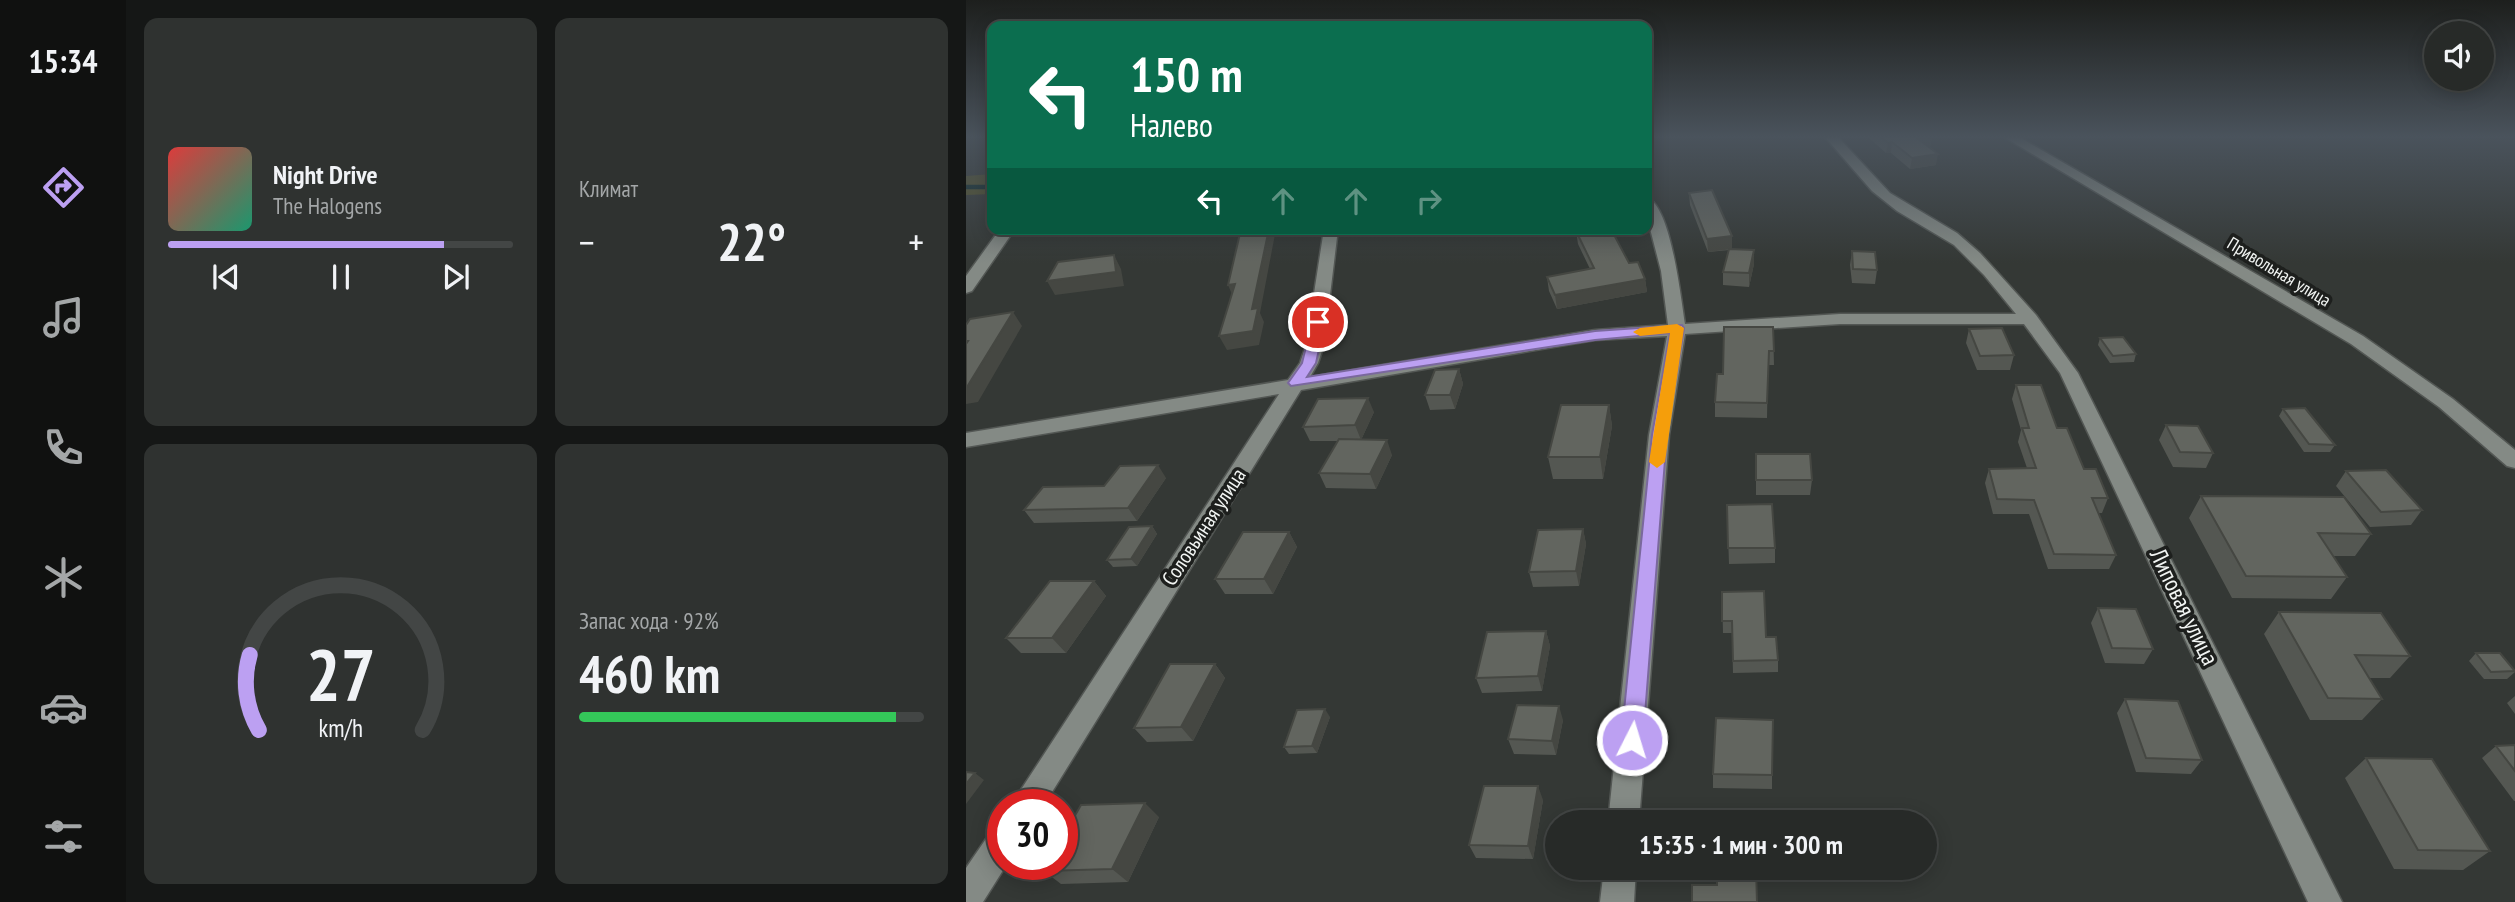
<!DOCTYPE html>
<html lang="ru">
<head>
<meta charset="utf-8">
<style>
	:root { --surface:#272a28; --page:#2f3230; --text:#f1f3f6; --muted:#a4a7a8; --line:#434645; --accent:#bca0f2 }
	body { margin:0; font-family:"PT Sans Narrow",sans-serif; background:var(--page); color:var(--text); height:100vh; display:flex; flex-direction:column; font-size:26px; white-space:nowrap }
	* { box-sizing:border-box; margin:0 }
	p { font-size:23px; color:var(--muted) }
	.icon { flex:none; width:38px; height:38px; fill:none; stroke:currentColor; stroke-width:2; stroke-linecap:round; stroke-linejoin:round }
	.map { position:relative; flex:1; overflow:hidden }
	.sheet { display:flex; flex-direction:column; gap:18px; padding:18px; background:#151716; width:840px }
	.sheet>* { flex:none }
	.banner { position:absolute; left:21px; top:21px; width:665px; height:214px; border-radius:14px; box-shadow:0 4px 18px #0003,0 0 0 2px var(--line); background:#0b6e4f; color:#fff; overflow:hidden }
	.controls { position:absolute; left:1458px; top:21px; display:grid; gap:14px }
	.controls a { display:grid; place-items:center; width:70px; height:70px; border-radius:50%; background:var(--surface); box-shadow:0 4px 18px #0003,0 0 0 2px var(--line); font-size:35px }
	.speed { position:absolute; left:21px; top:789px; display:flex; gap:14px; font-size:35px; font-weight:700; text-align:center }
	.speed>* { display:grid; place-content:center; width:91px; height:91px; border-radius:50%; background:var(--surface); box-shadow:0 4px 18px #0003,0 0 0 2px var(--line); line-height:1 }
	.speed .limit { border:10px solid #d22; background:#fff; color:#111 }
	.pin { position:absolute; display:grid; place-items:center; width:60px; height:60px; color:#fff; margin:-30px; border:4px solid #fff; border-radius:50%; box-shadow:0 2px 7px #0007 }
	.me { position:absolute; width:77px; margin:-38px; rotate:5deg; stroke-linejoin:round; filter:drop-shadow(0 0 5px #0008) }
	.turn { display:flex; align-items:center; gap:24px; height:147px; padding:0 28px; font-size:32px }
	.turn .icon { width:91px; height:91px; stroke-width:2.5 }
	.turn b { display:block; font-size:49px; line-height:60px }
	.lanes { display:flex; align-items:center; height:66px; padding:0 28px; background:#0003; justify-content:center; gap:35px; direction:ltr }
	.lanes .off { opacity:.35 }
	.big { font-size:52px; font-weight:700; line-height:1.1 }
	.sheet .tile { flex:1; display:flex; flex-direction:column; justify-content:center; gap:10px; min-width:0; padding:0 24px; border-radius:14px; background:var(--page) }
	.sheet .dial { align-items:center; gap:0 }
	.dial svg { height:182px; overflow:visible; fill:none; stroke:var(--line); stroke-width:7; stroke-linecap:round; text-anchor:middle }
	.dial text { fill:var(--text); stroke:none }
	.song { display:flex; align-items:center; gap:21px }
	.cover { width:84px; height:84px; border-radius:10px; background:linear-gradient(135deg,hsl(0 70% 55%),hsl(160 70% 35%)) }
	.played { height:7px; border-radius:4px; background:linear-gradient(90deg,var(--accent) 80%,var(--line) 80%) }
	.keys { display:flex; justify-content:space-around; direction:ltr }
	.heat { display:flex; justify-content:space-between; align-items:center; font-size:38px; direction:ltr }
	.charge { height:10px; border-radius:5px; background:linear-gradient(90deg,#34c759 92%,var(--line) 0) }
	.sheet .tiles { flex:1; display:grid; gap:18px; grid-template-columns:repeat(2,1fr) }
	.trip { position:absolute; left:579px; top:810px; width:392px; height:70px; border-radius:35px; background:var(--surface); box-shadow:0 4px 18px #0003,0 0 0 2px var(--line); font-weight:700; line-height:70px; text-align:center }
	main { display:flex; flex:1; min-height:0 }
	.dock { display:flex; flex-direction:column; width:126px; justify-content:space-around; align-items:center; background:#101110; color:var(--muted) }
	.dock .icon { width:49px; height:49px }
	.dock .active { color:var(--accent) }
	.dock b { font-size:32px; color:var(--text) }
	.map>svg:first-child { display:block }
	.green { fill:#555325 }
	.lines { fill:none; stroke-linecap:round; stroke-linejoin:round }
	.stream { stroke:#022426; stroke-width:4.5 }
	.minor-casing { stroke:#535754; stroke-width:3 }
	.minor { fill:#848a85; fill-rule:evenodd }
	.wall { fill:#545752 }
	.shaded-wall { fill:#454742 }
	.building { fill:#62655f; stroke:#454742; stroke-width:2 }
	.route { fill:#bca0f2; stroke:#7a689d; stroke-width:2 }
	.slow { fill:#f59e0b }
	.labels { text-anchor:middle; stroke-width:7; stroke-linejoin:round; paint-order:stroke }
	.far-street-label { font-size:18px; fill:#f2f5f3; stroke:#1d1f1d }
	.street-label { font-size:21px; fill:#f2f5f3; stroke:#1d1f1d }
	.near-street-label { font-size:24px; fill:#f2f5f3; stroke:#1d1f1d }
</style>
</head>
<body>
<main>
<nav class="dock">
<b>15:34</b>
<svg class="icon active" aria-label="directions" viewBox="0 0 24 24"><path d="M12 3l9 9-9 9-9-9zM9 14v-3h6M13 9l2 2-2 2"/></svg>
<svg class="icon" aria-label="music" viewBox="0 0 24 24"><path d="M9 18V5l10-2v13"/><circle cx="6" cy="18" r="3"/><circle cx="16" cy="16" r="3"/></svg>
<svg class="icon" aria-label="phone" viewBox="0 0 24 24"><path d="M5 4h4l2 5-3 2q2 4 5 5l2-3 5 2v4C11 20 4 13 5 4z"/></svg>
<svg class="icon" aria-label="climate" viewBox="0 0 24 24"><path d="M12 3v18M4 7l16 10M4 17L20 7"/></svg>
<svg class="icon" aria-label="car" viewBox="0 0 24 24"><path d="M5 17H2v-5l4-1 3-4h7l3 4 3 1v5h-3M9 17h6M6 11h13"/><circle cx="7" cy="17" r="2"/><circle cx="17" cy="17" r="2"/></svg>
<svg class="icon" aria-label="filters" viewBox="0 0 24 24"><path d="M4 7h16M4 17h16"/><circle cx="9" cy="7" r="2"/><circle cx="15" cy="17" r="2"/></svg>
</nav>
<section class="sheet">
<div class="tiles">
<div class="tile">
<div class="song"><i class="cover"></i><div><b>Night Drive</b><p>The Halogens</p></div></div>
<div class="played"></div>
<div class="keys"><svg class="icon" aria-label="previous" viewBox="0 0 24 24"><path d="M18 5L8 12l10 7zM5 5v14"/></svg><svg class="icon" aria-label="pause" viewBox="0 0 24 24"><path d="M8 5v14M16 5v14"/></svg><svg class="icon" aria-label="next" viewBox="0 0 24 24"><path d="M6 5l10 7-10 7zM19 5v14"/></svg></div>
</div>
<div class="tile"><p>Климат</p>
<div class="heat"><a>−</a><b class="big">22°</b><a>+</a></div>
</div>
<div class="tile dial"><svg viewBox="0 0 100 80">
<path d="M14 69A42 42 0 1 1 86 69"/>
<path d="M14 69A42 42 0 0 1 10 36" stroke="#bca0f2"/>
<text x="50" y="56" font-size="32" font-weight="700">27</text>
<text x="50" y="72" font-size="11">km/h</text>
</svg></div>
<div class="tile"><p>Запас хода · 92%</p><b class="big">460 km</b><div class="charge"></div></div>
</div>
</section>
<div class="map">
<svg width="1549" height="902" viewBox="0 0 1549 902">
	<rect width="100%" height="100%" fill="#343835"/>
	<path class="green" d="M 26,174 L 26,194 L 0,195 L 0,176 Z"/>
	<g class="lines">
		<path class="stream" d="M 0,187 L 26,187"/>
		<g class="minor-casing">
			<path id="minor" d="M 859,137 L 872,137 L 924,193 L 991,233 L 1014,253 L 1070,315 L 1112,373 L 1376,902 L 1342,902 L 1094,373 L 1058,324 L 874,324 L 719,334 L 703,435 L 673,822 L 642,822 L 683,435 L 701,336 L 629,340 L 335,390 L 78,805 L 45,805 L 313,394 L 0,447 L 0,433 L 322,380 L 334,363 L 340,345 L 358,229 L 372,229 L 358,345 L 352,363 L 344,377 L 629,330 L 702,325 L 695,271 L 681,217 L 681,198 C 705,205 715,300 719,324 L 874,314 L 1050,314 L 1018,275 L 988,245 L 931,211 L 906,191 Z
				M 1038,137 L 1053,137 L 1397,336 L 1487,399 L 1549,450 L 1549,468 L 1541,466 L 1473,407 L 1385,344 Z
				M 34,229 L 49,229 L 6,291 L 0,293 L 0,276 Z
				M 37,825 L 37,864 L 41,864 L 17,902 L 0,902 L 0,868 L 26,830 Z
				M 638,868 L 670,868 L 668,902 L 634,902 Z"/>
		</g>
		<use href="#minor" class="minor"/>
	</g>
	<path class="wall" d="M 902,137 L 966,137 L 964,147 L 963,147 L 970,165 L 944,169 L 925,153 L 920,153 Z
		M 723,193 L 766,236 L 766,249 L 788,250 L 788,264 L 783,287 L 757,285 L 757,272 L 763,250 L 742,252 L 724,205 Z
		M 610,231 L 663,263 L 679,279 L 681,292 L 591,309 L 583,291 L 581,277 L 624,269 L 612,244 Z
		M 886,251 L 911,270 L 909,284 L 886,283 L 884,265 Z
		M 807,327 L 808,365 L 802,365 L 801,418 L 749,417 L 749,402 L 757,374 Z
		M 1003,329 L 1048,355 L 1044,370 L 1011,370 L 1000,343 Z
		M 1134,338 L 1170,354 L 1168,362 L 1144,363 L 1132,345 Z
		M 493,369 L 497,384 L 489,409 L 464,410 L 459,395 Z
		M 1050,385 L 1091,428 L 1118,469 L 1142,498 L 1136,513 L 1132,513 L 1150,555 L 1143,569 L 1082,569 L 1063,514 L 1027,514 L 1019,483 L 1023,469 L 1061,468 L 1052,442 L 1055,430 L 1046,399 Z
		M 643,405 L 646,426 L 637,479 L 587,479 L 582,457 Z
		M 1317,409 L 1369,445 L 1364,452 L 1338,452 L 1313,416 Z
		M 408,412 L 395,440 L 426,455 L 410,489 L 360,488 L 353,473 L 372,441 L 344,441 L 337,427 Z
		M 1200,425 L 1247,453 L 1240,468 L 1207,467 L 1193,440 Z
		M 790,454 L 846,480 L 844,495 L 790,495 Z
		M 1380,471 L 1456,510 L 1445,525 L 1404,527 L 1370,486 Z
		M 200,478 L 171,521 L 68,523 L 58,510 L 138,486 Z
		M 1235,496 L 1405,534 L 1389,556 L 1367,556 L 1381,577 L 1365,599 L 1266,598 L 1223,518 Z
		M 761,505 L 809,548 L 809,563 L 763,564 Z
		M 186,526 L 191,534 L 171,566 L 147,567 L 141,560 Z
		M 617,529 L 620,544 L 613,586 L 567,587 L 563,572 Z
		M 323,532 L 331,547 L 307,594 L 259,594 L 249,579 Z
		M 128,581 L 140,596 L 100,653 L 55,653 L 40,638 Z
		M 756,592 L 800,637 L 812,660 L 812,672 L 767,673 L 766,633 L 757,633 Z
		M 1132,608 L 1187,649 L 1178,664 L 1139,663 L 1125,623 Z
		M 1313,612 L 1444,656 L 1424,678 L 1403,678 L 1416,699 L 1396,720 L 1344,720 L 1298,634 Z
		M 580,631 L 584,646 L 576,691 L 516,693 L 510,678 Z
		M 1510,653 L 1549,672 L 1541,679 L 1518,679 L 1503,661 Z
		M 249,664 L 259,678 L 227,741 L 181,742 L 168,728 Z
		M 1549,696 L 1549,714 L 1541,703 Z
		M 1159,699 L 1236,760 L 1225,774 L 1170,772 L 1151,713 Z
		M 364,717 L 351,753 L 323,754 L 318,747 Z
		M 597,720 L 590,755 L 548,754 L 542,739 Z
		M 1549,745 L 1549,801 L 1548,801 L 1516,758 L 1530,746 Z
		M 1400,758 L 1524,851 L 1497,870 L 1428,869 L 1379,778 Z
		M 747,774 L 806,775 L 806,789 L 747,788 Z
		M 577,800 L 567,859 L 510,858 L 503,845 Z
		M 193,817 L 162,882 L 95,884 L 78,871 Z"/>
	<path class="shaded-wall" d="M 961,137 L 966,137 L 964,147 L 950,149 L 951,138 Z
		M 926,142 L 925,153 L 920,153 L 922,143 Z
		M 972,154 L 970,165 L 944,169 L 946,158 Z
		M 303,229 L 310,229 L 294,313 L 298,322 L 293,345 L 261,350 L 253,336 L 286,309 Z
		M 766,236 L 766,249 L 742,252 L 741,239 Z
		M 788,250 L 788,264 L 783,287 L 783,273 Z
		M 148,255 L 155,269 L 158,286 L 89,295 L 81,281 Z
		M 679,279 L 681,292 L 591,309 L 589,295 Z
		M 269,284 L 268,299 L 262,285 Z
		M 47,312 L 56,326 L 12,402 L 0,404 L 0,387 Z
		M 493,369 L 497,384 L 489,409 L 484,395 Z
		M 402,398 L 408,412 L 395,440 L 389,425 Z
		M 643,405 L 646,426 L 637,479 L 634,457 Z
		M 421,440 L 426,455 L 410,489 L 404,474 Z
		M 192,465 L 200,478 L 171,521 L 162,508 Z
		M 186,526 L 191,534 L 171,566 L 165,559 Z
		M 617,529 L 620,544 L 613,586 L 610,571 Z
		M 323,532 L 331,547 L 307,594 L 298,579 Z
		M 128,581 L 140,596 L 100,653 L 86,638 Z
		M 580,631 L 584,646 L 576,691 L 572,676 Z
		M 249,664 L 259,678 L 227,741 L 215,727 Z
		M 593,706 L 597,720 L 590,755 L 586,741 Z
		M 359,709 L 364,717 L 351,753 L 346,746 Z
		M 9,773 L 18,780 L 0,804 L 0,784 Z
		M 572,786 L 577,800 L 567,859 L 562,846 Z
		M 179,803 L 193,817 L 162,882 L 146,869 Z"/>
	<path class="building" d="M 915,137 L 961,137 L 951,138 L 972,154 L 946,158 L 926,142 L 922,143 Z
		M 746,190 L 766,236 L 741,239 L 723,193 Z
		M 275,229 L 303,229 L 286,309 L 292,308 L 287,331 L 253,336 L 269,284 L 262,285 Z
		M 620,229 L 645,229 L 663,263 L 672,262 L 679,279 L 589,295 L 581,277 L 628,268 L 610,231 Z
		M 763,249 L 788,250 L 783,273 L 757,272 Z
		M 886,251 L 909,252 L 911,270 L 887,269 Z
		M 148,255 L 150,272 L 81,281 L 92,262 Z
		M 47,312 L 1,387 L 0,387 L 0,344 L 2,341 L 0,341 L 0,325 L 4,319 Z
		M 758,327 L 807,327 L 808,351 L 803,351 L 801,403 L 749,402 L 751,374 L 757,374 Z
		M 1036,328 L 1048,355 L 1014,356 L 1003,329 Z
		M 1157,337 L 1170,354 L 1147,356 L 1134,338 Z
		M 493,369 L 484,395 L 459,395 L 469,370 Z
		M 1050,385 L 1075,385 L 1091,428 L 1101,428 L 1118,469 L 1130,469 L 1142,498 L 1126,498 L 1150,555 L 1088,554 L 1068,500 L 1031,499 L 1023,469 L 1070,468 L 1056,428 L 1063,428 Z
		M 402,398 L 389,425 L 337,427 L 352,399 Z
		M 595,405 L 643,405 L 634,457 L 582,457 Z
		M 1339,408 L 1369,445 L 1343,444 L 1317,409 Z
		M 1200,425 L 1232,426 L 1247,453 L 1214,452 Z
		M 373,439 L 421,440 L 404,474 L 353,473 Z
		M 790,454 L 844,454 L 846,480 L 790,480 Z
		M 192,465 L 162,508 L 58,510 L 77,487 L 138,486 L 154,466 Z
		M 1420,470 L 1456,510 L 1415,512 L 1380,471 Z
		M 1235,496 L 1378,497 L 1405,534 L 1352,533 L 1381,577 L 1280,576 Z
		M 806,504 L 809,548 L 762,548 L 761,505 Z
		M 186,526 L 165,559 L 141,560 L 163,527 Z
		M 617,529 L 610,571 L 563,572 L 572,530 Z
		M 277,532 L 323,532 L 298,579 L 249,579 Z
		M 84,581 L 128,581 L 86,638 L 40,638 Z
		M 798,591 L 800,637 L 810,637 L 812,660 L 767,661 L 766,621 L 756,621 L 756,592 Z
		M 1132,608 L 1170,609 L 1187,649 L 1146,648 Z
		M 1313,612 L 1415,613 L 1444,656 L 1389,655 L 1416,699 L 1362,698 Z
		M 580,631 L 572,676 L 510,678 L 521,632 Z
		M 1510,653 L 1534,653 L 1549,671 L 1525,672 Z
		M 204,664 L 249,664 L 215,727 L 168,728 Z
		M 1159,699 L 1212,701 L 1236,760 L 1180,758 Z
		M 551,705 L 593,706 L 586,741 L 542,739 Z
		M 359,709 L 346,746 L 318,747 L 331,710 Z
		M 750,718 L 807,720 L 806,775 L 747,774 Z
		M 1549,745 L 1549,771 L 1530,746 Z
		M 1400,758 L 1466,759 L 1524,851 L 1452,850 Z
		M 0,772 L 9,773 L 0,784 Z
		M 518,786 L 572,786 L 562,846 L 503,845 Z
		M 179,803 L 146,869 L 78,871 L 82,864 L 96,864 L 96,838 L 115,805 Z
		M 751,868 L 790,868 L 791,902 L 726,902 L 726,885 L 751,885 Z"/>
	<linearGradient id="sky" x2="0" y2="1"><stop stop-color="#1d1f1d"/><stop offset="0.52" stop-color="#4a535c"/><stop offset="1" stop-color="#4a535c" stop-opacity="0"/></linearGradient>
	<rect width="1549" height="263" fill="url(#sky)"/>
	<path class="route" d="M 352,318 L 359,322 L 350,363 L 341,377 L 629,331 L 716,325 L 718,328 L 701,435 L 677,740 L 673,747 L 666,750 L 658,747 L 655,740 L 686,435 L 704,333 L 629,340 L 325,386 L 322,383 L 336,363 L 346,322 Z"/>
	<path class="slow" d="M 711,324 L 718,328 L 699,462 L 691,468 L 683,462 L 704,333 L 674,336 L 667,332 L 674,328 Z"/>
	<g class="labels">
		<g class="far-street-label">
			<text transform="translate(1313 272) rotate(31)" y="6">Привольная улица</text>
		</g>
		<g class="street-label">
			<text transform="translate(238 527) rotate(-57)" y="7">Соловьиная улица</text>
		</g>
		<g class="near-street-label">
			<text transform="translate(1218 607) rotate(64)" y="8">Липовая улица</text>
		</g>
	</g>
</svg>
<div class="controls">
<a><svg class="icon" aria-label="sound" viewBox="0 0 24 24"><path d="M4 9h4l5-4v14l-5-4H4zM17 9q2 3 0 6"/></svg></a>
</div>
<div class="speed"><div class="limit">30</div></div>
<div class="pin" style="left:352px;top:322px;background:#d93025"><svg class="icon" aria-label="arrive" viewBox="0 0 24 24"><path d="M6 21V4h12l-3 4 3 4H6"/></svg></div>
<svg class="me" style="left:666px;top:740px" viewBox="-20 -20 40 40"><circle r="17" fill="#bca0f2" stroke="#fff" stroke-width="3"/><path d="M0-11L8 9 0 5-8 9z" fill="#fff"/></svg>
<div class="trip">15:35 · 1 мин · 300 m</div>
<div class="banner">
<div class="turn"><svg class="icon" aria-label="left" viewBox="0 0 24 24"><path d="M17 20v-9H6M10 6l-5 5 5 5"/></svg><div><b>150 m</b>Налево</div></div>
<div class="lanes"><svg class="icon" aria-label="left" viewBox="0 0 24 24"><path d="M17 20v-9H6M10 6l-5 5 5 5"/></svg><svg class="icon off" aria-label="ahead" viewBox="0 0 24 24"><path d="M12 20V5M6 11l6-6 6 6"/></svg><svg class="icon off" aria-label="ahead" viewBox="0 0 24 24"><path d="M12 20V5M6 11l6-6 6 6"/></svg><svg class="icon off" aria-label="right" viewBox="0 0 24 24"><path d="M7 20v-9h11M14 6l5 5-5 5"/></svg></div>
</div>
</div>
</main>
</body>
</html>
